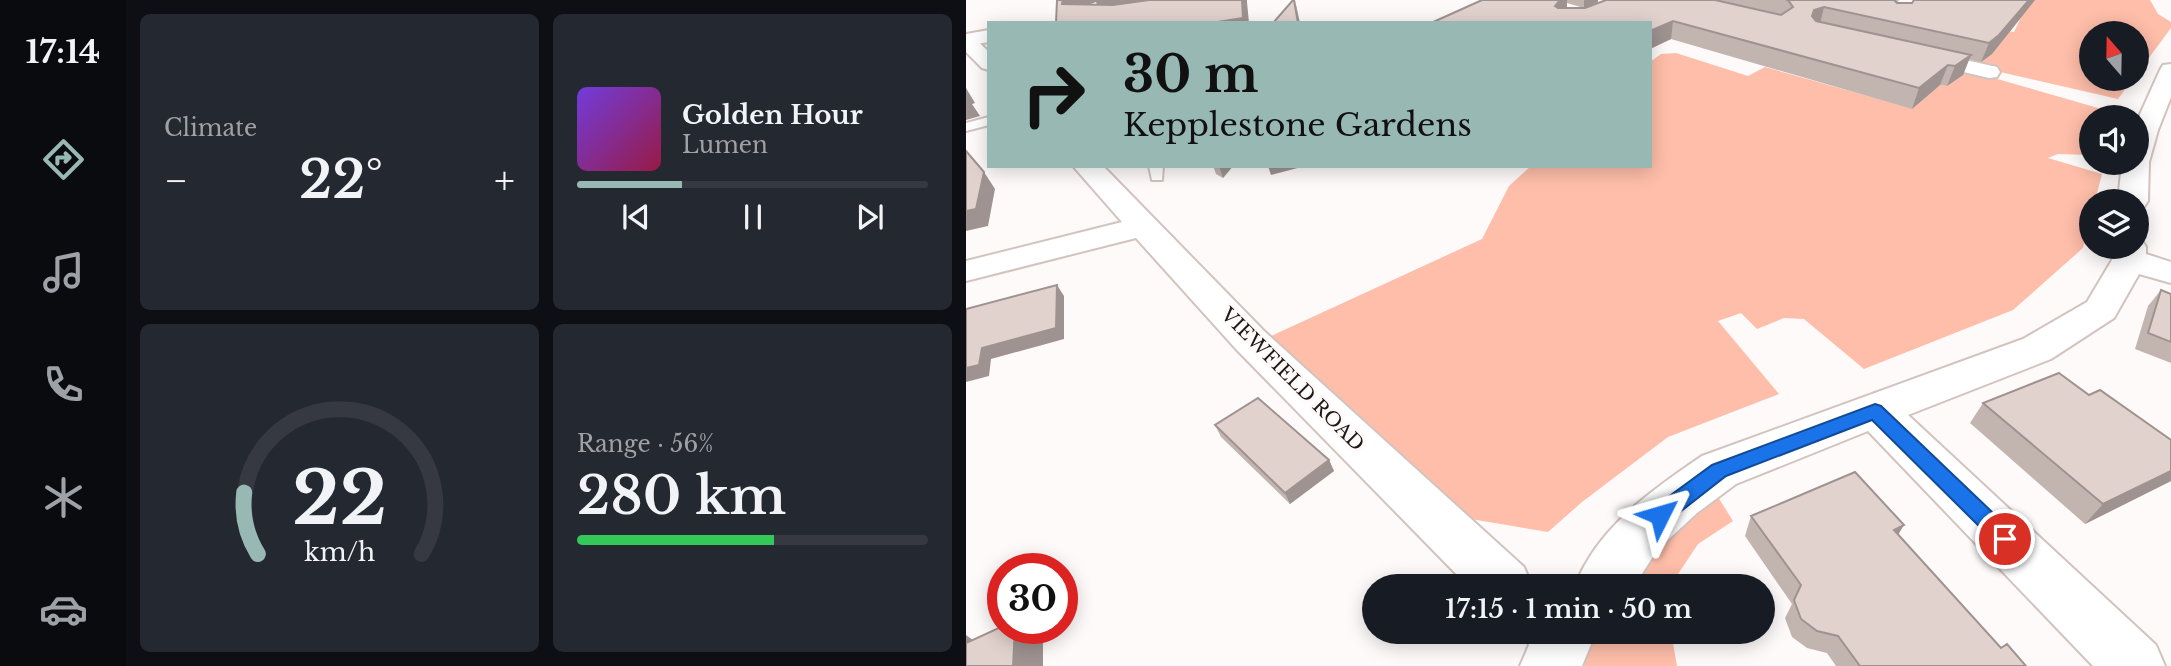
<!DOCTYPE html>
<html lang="en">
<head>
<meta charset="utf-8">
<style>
	:root { --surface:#171b24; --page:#242831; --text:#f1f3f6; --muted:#9ea1a6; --line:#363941; --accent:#98b8b4 }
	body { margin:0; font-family:"Libre Baskerville",serif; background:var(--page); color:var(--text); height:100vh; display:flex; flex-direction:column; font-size:26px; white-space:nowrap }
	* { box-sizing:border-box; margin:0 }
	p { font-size:23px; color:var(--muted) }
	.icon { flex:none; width:38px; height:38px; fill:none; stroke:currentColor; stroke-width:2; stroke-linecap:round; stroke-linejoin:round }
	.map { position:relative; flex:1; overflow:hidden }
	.side { display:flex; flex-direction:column; gap:14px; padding:14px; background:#0d0f14; width:840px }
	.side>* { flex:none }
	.top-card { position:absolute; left:21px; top:21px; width:665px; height:147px; border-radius:0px; box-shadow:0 4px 18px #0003; background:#98b8b4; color:#111; overflow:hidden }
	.needle { width:46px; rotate:340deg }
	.controls { position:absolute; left:1113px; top:21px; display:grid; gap:14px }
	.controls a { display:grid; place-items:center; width:70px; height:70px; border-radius:50%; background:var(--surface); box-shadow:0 4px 18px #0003; font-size:35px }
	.speed { position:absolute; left:21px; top:553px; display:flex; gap:14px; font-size:35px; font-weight:700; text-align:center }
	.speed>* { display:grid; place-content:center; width:91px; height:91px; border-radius:50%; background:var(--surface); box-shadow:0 4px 18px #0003; line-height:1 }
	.speed .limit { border:10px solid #d22; background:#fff; color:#111 }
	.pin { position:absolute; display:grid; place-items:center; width:60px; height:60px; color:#fff; margin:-30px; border:4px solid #fff; border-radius:50%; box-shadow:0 2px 7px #0007 }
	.me { position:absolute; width:77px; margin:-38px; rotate:50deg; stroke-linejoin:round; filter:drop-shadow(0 0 5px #0008) }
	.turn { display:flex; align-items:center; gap:24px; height:147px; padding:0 21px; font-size:32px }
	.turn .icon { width:91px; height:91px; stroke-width:2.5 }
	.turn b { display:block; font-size:49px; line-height:60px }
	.big { font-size:52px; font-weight:600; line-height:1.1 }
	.side .tile { flex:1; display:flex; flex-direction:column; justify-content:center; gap:10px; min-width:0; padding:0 24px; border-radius:10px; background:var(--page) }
	.side .dial { align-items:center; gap:0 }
	.dial svg { height:182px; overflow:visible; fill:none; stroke:var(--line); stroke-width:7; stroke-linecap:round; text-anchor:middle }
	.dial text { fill:var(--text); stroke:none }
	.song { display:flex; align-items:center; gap:21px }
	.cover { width:84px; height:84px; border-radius:10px; background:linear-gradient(135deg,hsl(260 70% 55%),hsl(340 70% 35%)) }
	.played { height:7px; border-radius:4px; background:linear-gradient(90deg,var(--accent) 30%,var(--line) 30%) }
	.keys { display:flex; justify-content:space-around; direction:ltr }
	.heat { display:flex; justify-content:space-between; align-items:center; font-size:38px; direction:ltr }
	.charge { height:10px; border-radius:5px; background:linear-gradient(90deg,#34c759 56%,var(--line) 0) }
	.side .tiles { flex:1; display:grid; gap:14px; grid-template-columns:repeat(2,1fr) }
	.trip { position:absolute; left:396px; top:574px; width:413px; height:70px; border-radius:35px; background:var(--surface); box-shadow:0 4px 18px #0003; font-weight:600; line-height:70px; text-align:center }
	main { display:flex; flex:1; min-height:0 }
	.dock { display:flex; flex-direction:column; width:126px; justify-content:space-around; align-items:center; background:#090b0e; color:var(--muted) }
	.dock .icon { width:49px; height:49px }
	.dock .selected { color:var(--accent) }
	.dock b { font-size:32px; color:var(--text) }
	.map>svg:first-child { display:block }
	.green { fill:#febea9 }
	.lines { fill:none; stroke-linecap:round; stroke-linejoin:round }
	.lane-casing { stroke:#d3c3be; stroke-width:4 }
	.street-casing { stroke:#d3c3be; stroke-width:4 }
	.primary-casing { stroke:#d3c3be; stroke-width:4 }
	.lane { fill:#fff; fill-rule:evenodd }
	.street { fill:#fff; fill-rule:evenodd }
	.primary { fill:#fff; fill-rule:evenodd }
	.wall { fill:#c2b5b0 }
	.shaded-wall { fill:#9e9390 }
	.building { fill:#e2d2cd; stroke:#9e9390; stroke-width:2 }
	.route { fill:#1a73e8; stroke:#114b97; stroke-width:2 }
	.labels { text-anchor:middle; stroke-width:6; stroke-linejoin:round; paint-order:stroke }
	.street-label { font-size:19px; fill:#1e1917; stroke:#fdfaf9 }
</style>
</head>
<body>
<main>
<nav class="dock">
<b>17:14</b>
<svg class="icon selected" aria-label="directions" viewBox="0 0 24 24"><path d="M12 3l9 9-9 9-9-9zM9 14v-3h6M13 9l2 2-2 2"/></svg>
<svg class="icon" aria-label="music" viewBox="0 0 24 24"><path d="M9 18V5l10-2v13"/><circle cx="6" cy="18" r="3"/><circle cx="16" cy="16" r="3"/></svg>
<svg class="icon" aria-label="phone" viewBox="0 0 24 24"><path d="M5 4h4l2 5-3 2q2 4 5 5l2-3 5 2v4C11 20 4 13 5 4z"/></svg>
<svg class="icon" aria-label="climate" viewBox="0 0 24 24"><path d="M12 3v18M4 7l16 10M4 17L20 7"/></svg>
<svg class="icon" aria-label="car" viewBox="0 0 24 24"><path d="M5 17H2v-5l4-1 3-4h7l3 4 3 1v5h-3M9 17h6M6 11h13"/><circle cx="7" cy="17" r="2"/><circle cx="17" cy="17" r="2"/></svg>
</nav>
<section class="side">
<div class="tiles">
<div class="tile"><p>Climate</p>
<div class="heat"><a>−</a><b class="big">22°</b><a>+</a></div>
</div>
<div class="tile">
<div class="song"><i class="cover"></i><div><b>Golden Hour</b><p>Lumen</p></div></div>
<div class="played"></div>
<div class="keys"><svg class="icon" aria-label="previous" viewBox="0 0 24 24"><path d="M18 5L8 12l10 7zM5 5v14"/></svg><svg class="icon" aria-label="pause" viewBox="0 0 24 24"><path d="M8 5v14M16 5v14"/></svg><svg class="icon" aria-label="next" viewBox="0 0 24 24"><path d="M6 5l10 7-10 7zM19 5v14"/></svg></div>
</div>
<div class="tile dial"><svg viewBox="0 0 100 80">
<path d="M14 69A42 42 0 1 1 86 69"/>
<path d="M14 69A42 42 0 0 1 8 42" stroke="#98b8b4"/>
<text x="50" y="56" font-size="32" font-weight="700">22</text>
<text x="50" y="72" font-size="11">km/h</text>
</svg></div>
<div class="tile"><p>Range · 56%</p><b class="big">280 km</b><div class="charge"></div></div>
</div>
</section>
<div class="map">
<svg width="1205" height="666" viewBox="0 0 1205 666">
	<rect width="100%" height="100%" fill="#fdfaf9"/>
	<path class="green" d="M 1067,0 L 1184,0 L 1192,14 L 1205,22 L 1205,28 L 1171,74 L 1171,33 L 1125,33 L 1125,79 L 1167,79 L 1152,99 L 973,58 L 1030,29 L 1048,32 L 1060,7 Z
		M 710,53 L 782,76 L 799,67 L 944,108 L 974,85 L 981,86 L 965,60 L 1146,112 L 1142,117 L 1125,117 L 1125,155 L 1092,154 L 1082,158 L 1136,174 L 1129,201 L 1125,201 L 1125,216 L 1117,248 L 1047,310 L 898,369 L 838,319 L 818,318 L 791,329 L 775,313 L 752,321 L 813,394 L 702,437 L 616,502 L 582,532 L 499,518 L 301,338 L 516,239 L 543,186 L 565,166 L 684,166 L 684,62 L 695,54 Z
		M 742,481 L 767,521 L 732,544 L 708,580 L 707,586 L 660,586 Z
		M 626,632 L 705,632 L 711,666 L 608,666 Z"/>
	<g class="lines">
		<g class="lane-casing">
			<path id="lane" d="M 23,117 L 23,125 L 0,131 L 0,123 Z
				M 183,166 L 197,166 L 196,180 L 186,180 Z"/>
		</g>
		<g class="street-casing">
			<path id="street" d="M 0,35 L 7,37 L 23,52 L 23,70 L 16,68 L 0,52 Z
				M 950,49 L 1031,67 L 1034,72 L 1031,77 L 1023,78 L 943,59 L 940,55 L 943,51 Z
				M 1205,64 L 1205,97 L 1192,130 L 1183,162 L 1182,201 L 1178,207 L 1171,209 L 1171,201 L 1152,201 L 1156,163 L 1171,163 L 1171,121 L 1194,70 L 1197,65 Z
				M 107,166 L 137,166 L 298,331 L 558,567 L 566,586 L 502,586 L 270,349 L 170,238 L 0,281 L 0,261 L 156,222 Z
				M 1171,239 L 1176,240 L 1180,247 L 1180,254 L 1205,262 L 1205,283 L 1173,274 L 1148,318 L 1085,359 L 942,415 L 1190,645 L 1199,666 L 1127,666 L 902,431 L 770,484 L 731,513 L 692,549 L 668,586 L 609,586 C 631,528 686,490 736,456 L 1057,339 L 1121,302 L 1146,260 L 1148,247 L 1171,247 Z
				M 557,632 L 622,632 L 626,642 L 616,666 L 554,666 L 563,645 Z"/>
		</g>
		<g class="primary-casing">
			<path id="primary" d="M 23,30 L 23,42 L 0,46 L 0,34 Z"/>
		</g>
		<use href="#lane" class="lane"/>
		<use href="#street" class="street"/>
		<use href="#primary" class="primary"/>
	</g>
	<path class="wall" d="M 516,0 L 632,0 L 632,2 L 618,8 L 601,3 L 601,8 L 619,8 L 640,0 L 933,0 L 931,3 L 1069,0 L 1026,54 L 1015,62 L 1003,59 L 997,75 L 981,86 L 974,85 L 946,109 L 705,39 L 684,49 L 684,23 Z
		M 247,166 L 267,166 L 257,178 L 250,174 Z
		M 1195,290 L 1205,294 L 1205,363 L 1169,349 L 1182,306 Z
		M 1123,395 L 1205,440 L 1205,481 L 1119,524 L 1004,423 L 1017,403 Z
		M 249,425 L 363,460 L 368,471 L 324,504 L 255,437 Z
		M 785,516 L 932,534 L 1035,648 L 1060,666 L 870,666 L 861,653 L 841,648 L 826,637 L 819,618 L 826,604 L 779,536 Z"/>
	<path class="shaded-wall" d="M 97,0 L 129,0 L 130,2 L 122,5 L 96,4 Z
		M 129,0 L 219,0 L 135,13 Z
		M 276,0 L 281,0 L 281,2 L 283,23 L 245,23 Z
		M 329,0 L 332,14 L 334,23 L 332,23 Z
		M 590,0 L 601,0 L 601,14 L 589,6 Z
		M 618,0 L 632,0 L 632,2 L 618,8 Z
		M 1063,0 L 1069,0 L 1026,54 L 1015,62 L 1023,43 Z
		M 858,7 L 854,24 L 844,28 L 848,10 Z
		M 707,21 L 705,39 L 684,49 L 684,31 Z
		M 1005,55 L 997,75 L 981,86 L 989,66 Z
		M 982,65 L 974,85 L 946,109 L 953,88 Z
		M 0,88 L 9,103 L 6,104 L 14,116 L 0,120 Z
		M 253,166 L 267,166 L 257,178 Z
		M 302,166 L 339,166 L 305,175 Z
		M 18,172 L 29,189 L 22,226 L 0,231 L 0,211 Z
		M 91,285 L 98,296 L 98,339 L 25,359 L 23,376 L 0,382 L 0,368 L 16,348 Z
		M 363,460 L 368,471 L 324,504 L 319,493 Z
		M 1205,471 L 1205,481 L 1119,524 L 1137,504 Z
		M 938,525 L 926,545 L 928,530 Z
		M 49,628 L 59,628 L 77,643 L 77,666 L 47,666 Z
		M 0,635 L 15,646 L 0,664 Z"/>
	<path class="building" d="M 91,0 L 98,0 L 97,0 L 96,4 L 147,5 L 183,0 L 276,0 L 277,18 L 245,23 L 90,23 Z
		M 327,0 L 328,0 L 332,23 L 307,23 Z
		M 516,0 L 594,0 L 589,6 L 592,8 L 619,8 L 640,0 L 749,0 L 815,15 L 827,7 L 822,0 L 820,0 L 928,0 L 931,3 L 946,3 L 948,0 L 1063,0 L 1033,35 L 1023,43 L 858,7 L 848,10 L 846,16 L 850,21 L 1005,55 L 989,66 L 982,65 L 953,88 L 707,21 L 684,31 L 684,23 L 465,23 Z
		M 0,151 L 18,172 L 10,209 L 0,211 Z
		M 91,285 L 90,328 L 16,348 L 13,365 L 0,368 L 0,309 Z
		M 1195,290 L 1205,294 L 1205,342 L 1182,333 Z
		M 1093,373 L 1123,395 L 1134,390 L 1205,440 L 1205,471 L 1137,504 L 1017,403 Z
		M 292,398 L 363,460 L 319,493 L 249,425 Z
		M 889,472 L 938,525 L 928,530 L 1035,648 L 1041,644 L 1060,666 L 894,666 L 872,636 L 851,631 L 835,619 L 828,600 L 835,585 L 785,516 Z
		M 37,626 L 37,628 L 49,628 L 47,666 L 0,666 L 0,643 Z"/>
	<path class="route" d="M 909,404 L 915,406 L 1047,532 L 1050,539 L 1047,545 L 1039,548 L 1032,545 L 906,420 L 760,476 L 701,522 L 694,524 L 686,522 L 683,515 L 686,509 L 746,465 Z"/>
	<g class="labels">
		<g class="street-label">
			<text transform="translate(327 379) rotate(45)" y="7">VIEWFIELD ROAD</text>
		</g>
	</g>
</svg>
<div class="controls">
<a><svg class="needle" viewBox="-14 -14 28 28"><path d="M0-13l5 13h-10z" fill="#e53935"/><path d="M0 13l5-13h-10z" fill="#9ea1a6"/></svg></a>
<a><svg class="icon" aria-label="sound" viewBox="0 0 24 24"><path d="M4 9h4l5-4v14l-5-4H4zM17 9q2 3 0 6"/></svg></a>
<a><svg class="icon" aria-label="layers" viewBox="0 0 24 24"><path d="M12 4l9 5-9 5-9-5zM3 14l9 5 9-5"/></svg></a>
</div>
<div class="speed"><div class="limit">30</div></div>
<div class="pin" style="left:1039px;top:539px;background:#d93025"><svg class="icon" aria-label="arrive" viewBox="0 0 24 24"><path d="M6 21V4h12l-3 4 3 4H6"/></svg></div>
<svg class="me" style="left:694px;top:515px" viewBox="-20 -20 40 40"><path d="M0-17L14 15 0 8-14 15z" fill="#1a73e8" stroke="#fff" stroke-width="4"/></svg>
<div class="trip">17:15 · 1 min · 50 m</div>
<div class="top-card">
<div class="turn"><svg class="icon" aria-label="right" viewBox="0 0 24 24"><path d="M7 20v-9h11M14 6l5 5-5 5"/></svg><div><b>30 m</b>Kepplestone Gardens</div></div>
</div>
</div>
</main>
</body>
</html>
